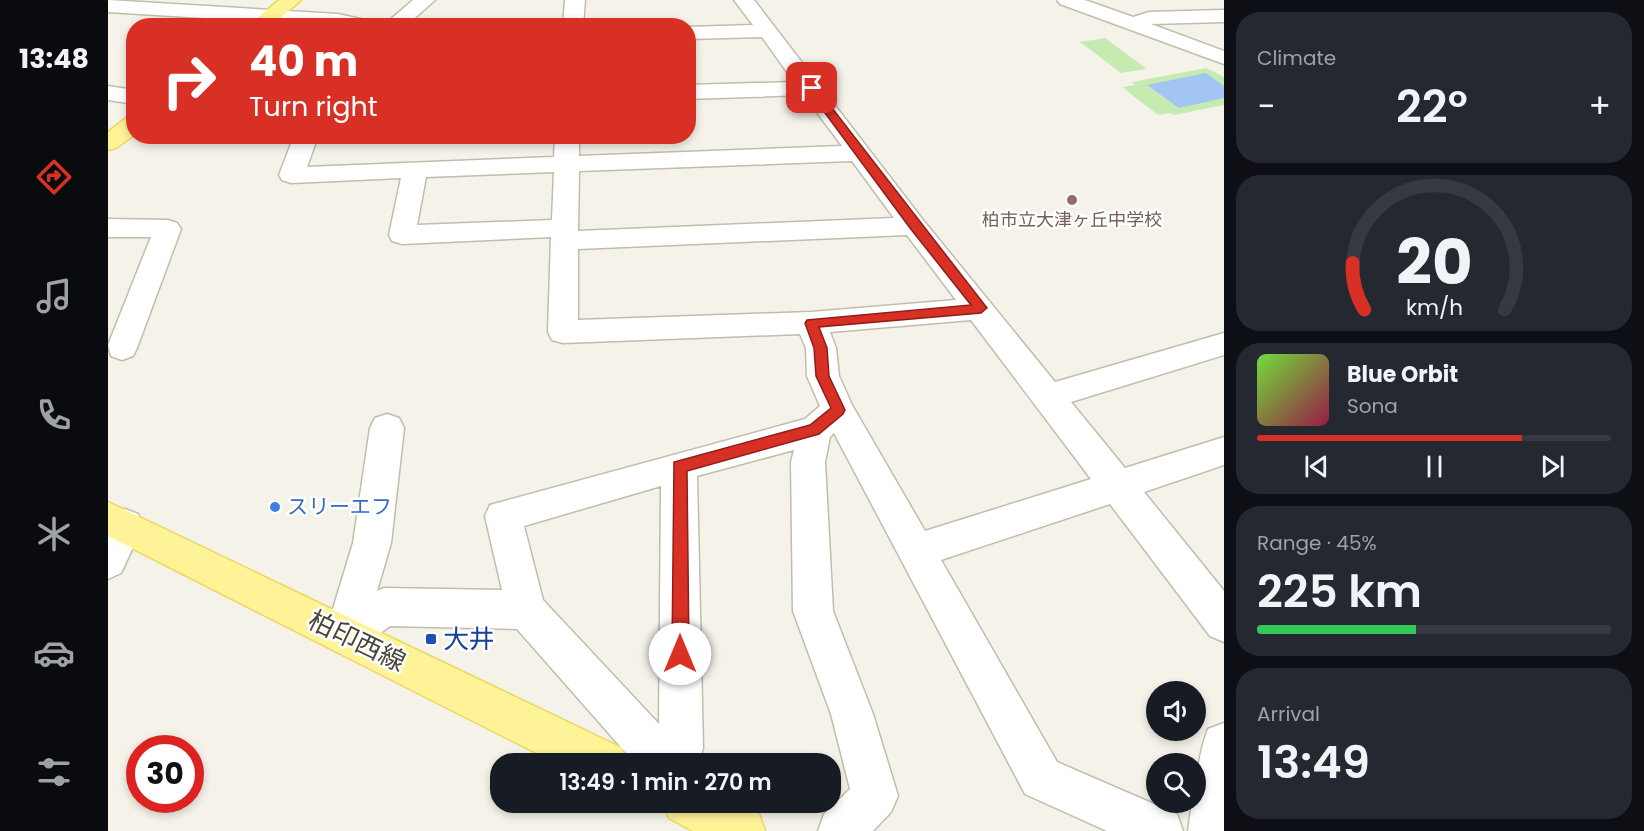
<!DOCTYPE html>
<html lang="en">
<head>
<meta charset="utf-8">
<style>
	:root { --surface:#171b24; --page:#242831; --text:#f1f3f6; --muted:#9ea1a6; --line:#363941; --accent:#d93025 }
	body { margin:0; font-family:Poppins,"Noto Sans JP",sans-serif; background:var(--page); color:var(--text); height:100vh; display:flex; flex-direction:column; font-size:22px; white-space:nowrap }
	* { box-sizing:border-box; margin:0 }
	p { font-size:20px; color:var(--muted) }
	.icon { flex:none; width:33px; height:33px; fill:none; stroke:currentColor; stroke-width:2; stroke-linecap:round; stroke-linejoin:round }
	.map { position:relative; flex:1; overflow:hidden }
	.details { display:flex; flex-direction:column; gap:12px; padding:12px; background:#0d0f14; width:420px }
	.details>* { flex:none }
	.guide { position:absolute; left:18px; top:18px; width:570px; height:126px; border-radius:24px; box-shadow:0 3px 9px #0003; background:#d93025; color:#fff; overflow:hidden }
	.fabs { position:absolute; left:1038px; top:681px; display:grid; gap:12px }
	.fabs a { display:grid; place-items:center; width:60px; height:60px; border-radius:50%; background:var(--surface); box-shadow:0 3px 9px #0003; font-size:30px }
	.speed { position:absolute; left:18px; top:735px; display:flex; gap:12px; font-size:30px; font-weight:700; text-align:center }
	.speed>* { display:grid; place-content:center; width:78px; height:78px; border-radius:50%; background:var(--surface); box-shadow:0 3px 9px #0003; line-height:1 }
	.speed .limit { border:9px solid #d22; background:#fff; color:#111 }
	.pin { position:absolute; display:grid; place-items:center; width:51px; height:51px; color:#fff; margin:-26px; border-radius:12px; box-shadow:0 3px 9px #0006 }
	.me { position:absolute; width:66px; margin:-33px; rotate:0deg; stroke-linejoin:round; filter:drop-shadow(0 0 4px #0008) }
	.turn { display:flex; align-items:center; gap:21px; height:126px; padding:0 24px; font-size:27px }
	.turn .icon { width:78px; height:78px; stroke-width:2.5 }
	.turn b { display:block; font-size:42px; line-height:51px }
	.big { font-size:45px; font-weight:600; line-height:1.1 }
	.details .card { flex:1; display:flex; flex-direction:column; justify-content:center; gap:9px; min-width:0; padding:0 21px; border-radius:24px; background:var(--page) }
	.details .dial { align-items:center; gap:0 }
	.dial svg { height:156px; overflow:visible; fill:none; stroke:var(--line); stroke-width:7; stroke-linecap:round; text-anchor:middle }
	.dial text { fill:var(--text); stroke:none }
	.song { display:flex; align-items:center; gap:18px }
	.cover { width:72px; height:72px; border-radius:9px; background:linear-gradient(135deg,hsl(100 70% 55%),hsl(340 70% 35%)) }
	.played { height:6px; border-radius:3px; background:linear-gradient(90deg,var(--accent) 75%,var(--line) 75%) }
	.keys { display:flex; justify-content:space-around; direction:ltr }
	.heat { display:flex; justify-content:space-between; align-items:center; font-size:33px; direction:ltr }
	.charge { height:9px; border-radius:4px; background:linear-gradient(90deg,#34c759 45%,var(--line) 0) }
	.trip { position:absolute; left:382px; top:753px; width:351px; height:60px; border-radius:24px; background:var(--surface); box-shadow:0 3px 9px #0003; font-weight:600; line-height:60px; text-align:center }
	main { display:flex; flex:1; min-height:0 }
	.tabs { display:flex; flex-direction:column; width:108px; justify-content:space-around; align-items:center; background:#090b0e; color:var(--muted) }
	.tabs .icon { width:42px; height:42px }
	.tabs .current { color:var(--accent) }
	.tabs b { font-size:27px; color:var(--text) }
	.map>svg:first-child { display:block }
	.green { fill:#c6ebb0 }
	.water { fill:#a2c5f4 }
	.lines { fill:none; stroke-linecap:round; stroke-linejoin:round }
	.minor-casing { stroke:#c1bdab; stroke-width:3 }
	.major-casing { stroke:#ead862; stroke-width:3 }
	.minor { fill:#fff; fill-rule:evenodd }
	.major { fill:#fff398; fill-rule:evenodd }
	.route { fill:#d93025; stroke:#8d1f18; stroke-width:1.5 }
	.education-dot { fill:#8d6e63; stroke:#fff; stroke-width:2 }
	.shop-dot { fill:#3f7fe0; stroke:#fff; stroke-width:2 }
	.transit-dot { fill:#1a4fb4; stroke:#fff; stroke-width:2 }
	.labels { text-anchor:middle; stroke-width:5; stroke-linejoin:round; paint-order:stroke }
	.far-education-label { font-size:18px; fill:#785e54; stroke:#fff }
	.shop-label { font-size:21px; fill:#366cbe; stroke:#fff; text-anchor:start }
	.near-transit-label { font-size:26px; fill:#164399; stroke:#fff; text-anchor:start }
	.near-street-label { font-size:26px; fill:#494537; stroke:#fff }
</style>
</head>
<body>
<main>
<nav class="tabs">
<b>13:48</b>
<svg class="icon current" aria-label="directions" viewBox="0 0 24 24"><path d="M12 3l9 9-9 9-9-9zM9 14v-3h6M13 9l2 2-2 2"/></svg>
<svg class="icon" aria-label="music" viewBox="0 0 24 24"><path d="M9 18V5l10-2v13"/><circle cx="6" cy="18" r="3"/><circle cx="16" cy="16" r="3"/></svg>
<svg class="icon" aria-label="phone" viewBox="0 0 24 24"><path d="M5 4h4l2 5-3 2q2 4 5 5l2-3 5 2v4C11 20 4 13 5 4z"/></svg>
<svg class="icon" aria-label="climate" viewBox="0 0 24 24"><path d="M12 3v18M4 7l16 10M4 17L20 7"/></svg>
<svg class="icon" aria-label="car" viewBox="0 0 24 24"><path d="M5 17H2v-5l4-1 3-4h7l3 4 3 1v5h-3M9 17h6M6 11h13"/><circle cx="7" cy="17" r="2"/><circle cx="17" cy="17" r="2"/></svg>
<svg class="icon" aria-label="filters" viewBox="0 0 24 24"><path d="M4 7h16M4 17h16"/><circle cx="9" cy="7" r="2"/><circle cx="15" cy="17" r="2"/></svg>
</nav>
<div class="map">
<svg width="1116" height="831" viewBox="0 0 1116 831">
	<rect width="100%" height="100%" fill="#f5f3e9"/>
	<path class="green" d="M 997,38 L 1039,69 L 1013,73 L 972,42 Z
		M 1098,68 L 1116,77 L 1116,105 L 1066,115 L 1063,113 L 1050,115 L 1014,87 L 1027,85 L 1024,82 Z"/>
	<path class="water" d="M 1098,73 L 1116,86 L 1116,98 L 1071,108 L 1039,85 Z"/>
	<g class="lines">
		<g class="minor-casing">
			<path id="minor" d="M 0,0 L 230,14 L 266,22 L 269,26 L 223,26 L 0,12 Z
				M 305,0 L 327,0 L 298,26 L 275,26 Z
				M 457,0 L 477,0 L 475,26 L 455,26 Z
				M 626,0 L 646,0 L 815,220 L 947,382 L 1116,333 L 1116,355 L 963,402 L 1017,468 L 1116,437 L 1116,465 L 1036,492 L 1116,591 L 1116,642 L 1102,636 L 1002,504 L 833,560 L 949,762 L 1069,814 L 1075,831 L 999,831 L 917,794 L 726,433 L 722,437 L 717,462 L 725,611 L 765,714 L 790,796 L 783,812 L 765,831 L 710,831 L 716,814 L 742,789 L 723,714 L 685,611 L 683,462 L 686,450 L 589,476 L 595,748 L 590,764 L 526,762 L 409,629 L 282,626 L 251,649 L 237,655 L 223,649 L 217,635 L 245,543 L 262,428 L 267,418 L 279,414 L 291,418 L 296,428 L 283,543 L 269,591 L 276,588 L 394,590 L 377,516 L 382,505 L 697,419 L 712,406 L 699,376 L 698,348 L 692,334 L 455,343 L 444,340 L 440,332 L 443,237 L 294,244 L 284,241 L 281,235 L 293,178 L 183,183 L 174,180 L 171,175 L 186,136 L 210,136 L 199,167 L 446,157 L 447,136 L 471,136 L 471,156 L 734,146 L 696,95 L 580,99 L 580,85 L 686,82 L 654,37 L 580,39 L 580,27 L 645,25 ZM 744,161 L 786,218 L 470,231 L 471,171 ZM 446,172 L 444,220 L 309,225 L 318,177 ZM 799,235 L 848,300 L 703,312 L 470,320 L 470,249 ZM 863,320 L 983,479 L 817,531 L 744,405 L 731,376 L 728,348 L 722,332 ZM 553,486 L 551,724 L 435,600 L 416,526 Z
				M 949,0 L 977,0 L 1025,17 L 1041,12 L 1116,10 L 1116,22 L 1043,24 L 1116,51 L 1116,64 L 952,4 Z
				M 0,86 L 26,90 L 26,104 L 0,100 Z
				M 0,219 L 60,220 L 69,223 L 73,229 L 29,348 L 25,356 L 14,360 L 3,356 L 0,345 L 43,237 L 0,237 Z
				M 17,509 L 30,514 L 35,526 L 13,573 L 0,579 L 0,522 L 4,514 Z
				M 1116,723 L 1116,831 L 1080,831 L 1084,802 L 1088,802 C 1088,777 1091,753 1100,729 Z"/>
		</g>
		<g class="major-casing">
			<path id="major" d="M 171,0 L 193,0 L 163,26 L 140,26 Z
				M 26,116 L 26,135 L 8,148 L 0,150 L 0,132 L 18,118 Z
				M 0,502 L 514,748 L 520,764 L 450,764 L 0,536 Z
				M 554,802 L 627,802 L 651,814 L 657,831 L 585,831 L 561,818 Z"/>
		</g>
		<use href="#minor" class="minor"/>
		<use href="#major" class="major"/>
	</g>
	<path class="route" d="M 700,86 L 707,86 L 879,308 L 873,313 L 711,327 L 719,348 L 721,376 L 737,410 L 735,414 L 711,434 L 579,471 L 581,654 L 578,660 L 572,663 L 566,660 L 564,654 L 566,462 L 702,425 L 723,408 L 708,376 L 706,348 L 697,323 L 699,320 L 863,305 L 802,228 L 700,90 Z"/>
	<circle class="education-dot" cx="964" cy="200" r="6"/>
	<circle class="shop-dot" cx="167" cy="507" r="6"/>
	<rect class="transit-dot" x="317" y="633" width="12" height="12" rx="3"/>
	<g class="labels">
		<g class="far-education-label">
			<text x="964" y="226">柏市立大津ヶ丘中学校</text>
		</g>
		<g class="shop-label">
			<text x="179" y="514">スリーエフ</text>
		</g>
		<g class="near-transit-label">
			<text x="335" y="648">大井</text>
		</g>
		<g class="near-street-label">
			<text transform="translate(249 641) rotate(26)" y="9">柏印西線</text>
		</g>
	</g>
</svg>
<div class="fabs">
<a><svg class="icon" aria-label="sound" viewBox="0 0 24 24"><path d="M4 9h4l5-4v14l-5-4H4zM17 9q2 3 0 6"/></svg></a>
<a><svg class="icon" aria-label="search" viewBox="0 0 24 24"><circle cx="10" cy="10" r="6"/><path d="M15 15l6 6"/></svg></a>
</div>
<div class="speed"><div class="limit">30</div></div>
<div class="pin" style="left:704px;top:88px;background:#d93025"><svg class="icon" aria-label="arrive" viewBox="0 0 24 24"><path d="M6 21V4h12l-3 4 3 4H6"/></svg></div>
<svg class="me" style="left:572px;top:654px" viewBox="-20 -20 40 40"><circle r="19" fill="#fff"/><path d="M0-13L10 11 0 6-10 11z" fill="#d93025"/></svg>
<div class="trip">13:49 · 1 min · 270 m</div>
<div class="guide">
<div class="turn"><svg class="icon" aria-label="right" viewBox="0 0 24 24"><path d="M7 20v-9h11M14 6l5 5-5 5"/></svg><div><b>40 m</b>Turn right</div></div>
</div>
</div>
<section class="details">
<div class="card"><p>Climate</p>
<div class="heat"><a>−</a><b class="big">22°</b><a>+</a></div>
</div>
<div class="card dial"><svg viewBox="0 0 100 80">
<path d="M14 69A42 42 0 1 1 86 69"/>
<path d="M14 69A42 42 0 0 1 8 45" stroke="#d93025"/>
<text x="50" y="56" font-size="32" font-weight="700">20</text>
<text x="50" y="72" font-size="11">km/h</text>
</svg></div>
<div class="card">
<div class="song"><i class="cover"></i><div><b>Blue Orbit</b><p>Sona</p></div></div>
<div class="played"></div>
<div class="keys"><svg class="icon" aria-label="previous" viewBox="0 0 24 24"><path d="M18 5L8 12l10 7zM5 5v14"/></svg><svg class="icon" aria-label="pause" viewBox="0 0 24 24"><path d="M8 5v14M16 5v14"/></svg><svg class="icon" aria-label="next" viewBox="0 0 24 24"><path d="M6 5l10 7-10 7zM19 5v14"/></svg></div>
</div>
<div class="card"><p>Range · 45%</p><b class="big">225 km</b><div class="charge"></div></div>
<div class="card"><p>Arrival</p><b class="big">13:49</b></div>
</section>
</main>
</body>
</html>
